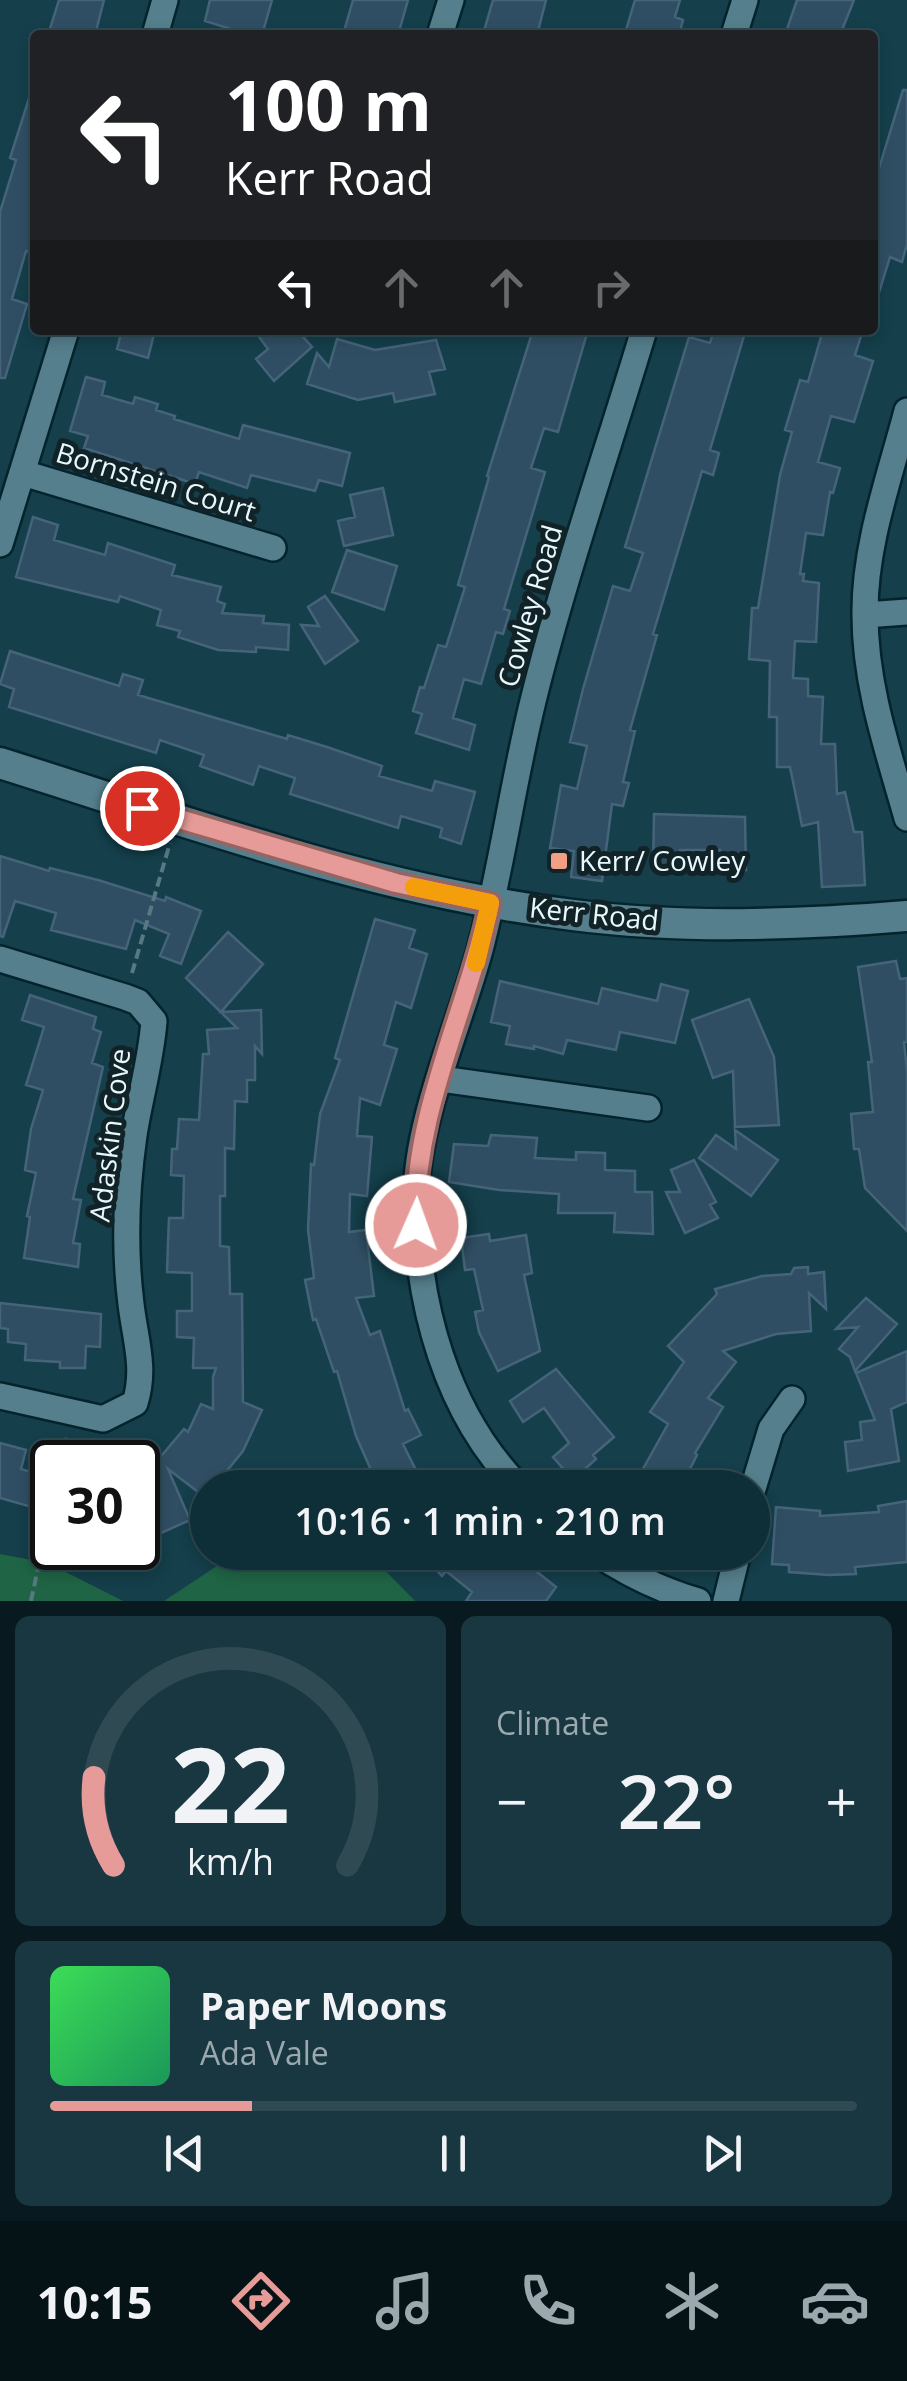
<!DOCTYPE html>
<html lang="en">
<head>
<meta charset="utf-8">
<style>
	:root { --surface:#0f2f38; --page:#183740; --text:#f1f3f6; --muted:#9ba9ae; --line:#2f4a53; --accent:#e69b98 }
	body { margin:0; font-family:"Open Sans",sans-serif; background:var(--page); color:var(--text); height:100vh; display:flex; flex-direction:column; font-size:38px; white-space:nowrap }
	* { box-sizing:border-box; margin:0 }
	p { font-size:32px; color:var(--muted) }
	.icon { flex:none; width:55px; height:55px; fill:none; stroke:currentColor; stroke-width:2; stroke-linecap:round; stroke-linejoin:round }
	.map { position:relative; height:1601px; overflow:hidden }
	.panel { display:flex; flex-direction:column; gap:15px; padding:15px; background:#081a1f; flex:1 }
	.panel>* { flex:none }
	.guide { position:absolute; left:30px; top:30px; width:848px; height:305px; border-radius:10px; box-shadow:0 5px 15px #0003,0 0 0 2px var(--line); background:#202124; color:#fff; overflow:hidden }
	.speed { position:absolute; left:30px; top:1440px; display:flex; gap:20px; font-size:50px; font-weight:700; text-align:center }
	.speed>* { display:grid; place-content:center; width:130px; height:130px; border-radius:50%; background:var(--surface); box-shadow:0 5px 15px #0003,0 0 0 2px var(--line); line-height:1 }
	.speed .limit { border:5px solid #111; border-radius:15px; background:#fff; color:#111 }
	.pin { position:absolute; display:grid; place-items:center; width:85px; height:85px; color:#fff; margin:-42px; border:5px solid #fff; border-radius:50%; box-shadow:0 2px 10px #0007 }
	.me { position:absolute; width:110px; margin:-55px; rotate:2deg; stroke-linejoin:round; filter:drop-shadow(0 0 8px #0008) }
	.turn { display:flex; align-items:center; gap:35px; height:210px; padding:0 30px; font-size:45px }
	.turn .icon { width:130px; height:130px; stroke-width:2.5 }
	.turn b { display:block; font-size:70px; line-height:85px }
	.lanes { display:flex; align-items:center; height:95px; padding:0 30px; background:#0003; justify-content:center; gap:50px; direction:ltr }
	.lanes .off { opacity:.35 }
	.big { font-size:75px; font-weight:600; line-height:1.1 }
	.panel .tile { flex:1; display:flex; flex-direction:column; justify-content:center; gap:15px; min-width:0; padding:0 35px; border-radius:15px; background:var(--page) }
	.panel .dial { align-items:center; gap:0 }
	.dial svg { height:260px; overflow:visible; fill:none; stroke:var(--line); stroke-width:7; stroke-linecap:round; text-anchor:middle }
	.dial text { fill:var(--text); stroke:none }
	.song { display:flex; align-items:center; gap:30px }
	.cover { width:120px; height:120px; border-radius:15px; background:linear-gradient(135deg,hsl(130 70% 55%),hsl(150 70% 35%)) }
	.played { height:10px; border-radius:5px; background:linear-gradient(90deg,var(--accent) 25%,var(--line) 25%) }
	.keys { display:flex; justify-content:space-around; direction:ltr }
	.heat { display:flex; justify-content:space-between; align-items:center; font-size:55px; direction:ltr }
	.panel .tiles { flex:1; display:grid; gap:15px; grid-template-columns:1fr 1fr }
	.tile:last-child { grid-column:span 2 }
	.trip { position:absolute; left:190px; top:1470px; width:580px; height:100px; border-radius:50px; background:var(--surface); box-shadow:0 5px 15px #0003,0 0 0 2px var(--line); font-weight:600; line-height:100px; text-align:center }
	.menu { display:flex; height:160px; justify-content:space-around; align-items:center; background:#061316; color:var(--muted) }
	.menu .icon { width:70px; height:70px }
	.menu .selected { color:var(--accent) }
	.menu b { font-size:45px; color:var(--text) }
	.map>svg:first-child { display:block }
	.green { fill:#1f6545 }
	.building { fill:#304e63; stroke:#45647a; stroke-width:2.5 }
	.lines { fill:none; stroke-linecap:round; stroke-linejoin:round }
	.minor-casing { stroke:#04242d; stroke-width:30 }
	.tertiary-casing { stroke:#04242d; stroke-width:35 }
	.path { stroke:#567983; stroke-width:4; stroke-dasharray:10 5; stroke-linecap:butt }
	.minor { stroke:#557f8c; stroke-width:25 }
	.tertiary { stroke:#557f8c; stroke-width:30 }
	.route-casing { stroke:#966563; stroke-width:25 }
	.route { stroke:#e69b98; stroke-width:18 }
	.slow { stroke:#f59e0b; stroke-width:18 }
	.poi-dot { fill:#f39f83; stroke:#122328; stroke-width:4 }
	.labels { text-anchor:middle; stroke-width:10; stroke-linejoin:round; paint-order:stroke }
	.street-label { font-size:28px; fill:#e7f8fe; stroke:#122328 }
	.poi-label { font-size:28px; fill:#e7f8fe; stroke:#122328; text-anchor:start }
</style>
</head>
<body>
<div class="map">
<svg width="907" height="1601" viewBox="0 0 907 1601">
	<rect width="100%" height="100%" fill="#143f4b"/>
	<path class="green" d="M 52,1464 L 52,1548 L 55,1548 L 52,1565 L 123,1601 L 0,1601 L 0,1554 L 32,1560 Z
		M 238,1552 L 368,1553 L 415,1601 L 164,1601 Z"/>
	<path class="building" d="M 59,0 L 104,0 L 95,35 L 48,35 Z
		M 210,0 L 272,0 L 262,35 L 250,35 L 205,21 Z
		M 353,0 L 408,0 L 398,35 L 343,35 Z
		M 493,0 L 546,0 L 537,35 L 497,35 L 484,31 Z
		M 635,0 L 680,0 L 675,17 L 683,20 L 679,35 L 642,35 L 626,30 Z
		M 797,0 L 854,0 L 840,35 L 785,35 Z
		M 903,90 L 907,90 L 907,244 L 902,262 L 890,257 L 877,299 L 872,298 L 872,177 L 876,178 Z
		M 31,92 L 35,93 L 35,254 L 26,251 L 12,299 L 27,304 L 5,378 L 0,378 L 0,212 L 16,160 L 10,158 Z
		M 122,330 L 155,330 L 148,358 L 117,349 Z
		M 254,330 L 297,330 L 312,347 L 274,381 L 256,359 L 268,349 Z
		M 533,330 L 588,330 L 558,432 L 544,428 L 531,468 L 545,472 L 504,609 L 510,611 L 503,634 L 496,632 L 481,684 L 464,679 L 453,718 L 475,725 L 469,750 L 416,733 L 422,714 L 413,711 L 420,687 L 424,688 L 438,645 L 446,647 L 465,587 L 458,585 L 489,477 L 487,476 Z
		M 714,330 L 744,336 L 710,450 L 719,453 L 713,475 L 702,471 L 653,634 L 657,635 L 630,730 L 635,731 L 623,782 L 629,783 L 623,806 L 612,804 L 602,881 L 571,877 L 574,851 L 550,848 L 561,785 L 577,789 L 587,746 L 570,742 L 583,689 L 613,586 L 630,591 L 643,553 L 625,547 L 689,337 L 710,343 Z
		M 823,330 L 863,330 L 855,355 L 873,361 L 854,422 L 831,416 L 818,462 L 840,468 L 833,493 L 830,492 L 823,535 L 806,533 L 800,574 L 804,574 L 803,581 L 819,583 L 816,642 L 795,641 L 793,678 L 808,679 L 808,696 L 823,697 L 821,744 L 835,744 L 837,794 L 845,792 L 854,832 L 862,832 L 865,885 L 822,887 L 818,822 L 802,826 L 790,767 L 777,767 L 777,717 L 769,717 L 770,661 L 749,659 L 752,608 L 758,608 L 780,475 L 792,432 L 785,430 L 800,380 L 808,382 Z
		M 337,339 L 375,350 L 436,340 L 445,369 L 429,372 L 435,394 L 395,402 L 393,393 L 358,400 L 307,384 L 317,353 L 329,367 Z
		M 86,377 L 105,382 L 102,395 L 133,404 L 135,397 L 158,404 L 156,410 L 175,416 L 174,419 L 239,439 L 243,425 L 350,453 L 342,486 L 319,480 L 315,491 L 251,475 L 247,488 L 199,472 L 195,484 L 84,448 L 88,436 L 70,431 Z
		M 383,488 L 393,535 L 344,546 L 338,521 L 355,517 L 350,495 Z
		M 33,517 L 58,525 L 54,540 L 105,555 L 108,543 L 175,565 L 172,575 L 221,587 L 217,601 L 225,604 L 222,613 L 264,616 L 263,623 L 289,625 L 288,650 L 256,647 L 256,652 L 218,650 L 178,637 L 180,631 L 157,625 L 161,610 L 120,596 L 118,602 L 16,577 Z
		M 347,550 L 397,566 L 384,610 L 332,592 Z
		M 325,596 L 358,641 L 325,664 L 301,625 L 319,626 L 308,607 Z
		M 10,651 L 119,686 L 123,674 L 143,680 L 138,695 L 287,739 L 288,735 L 327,747 L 382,766 L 379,776 L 432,791 L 435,781 L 475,792 L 461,844 L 440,837 L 442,828 L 401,816 L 398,828 L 290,794 L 295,778 L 259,766 L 253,785 L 200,766 L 204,755 L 160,740 L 156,753 L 9,707 L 14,689 L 0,684 Z
		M 654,814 L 745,817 L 746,870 L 720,870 L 720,850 L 680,850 L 679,871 L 653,870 Z
		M 0,856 L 49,871 L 50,868 L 98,880 L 165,901 L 166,897 L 201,911 L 181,964 L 160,956 L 169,934 L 135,920 L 126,949 L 51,930 L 56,913 L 15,901 L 3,937 L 0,936 Z
		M 375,919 L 415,930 L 409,948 L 427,954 L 411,1008 L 396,1002 L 384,1045 L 397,1049 L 380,1105 L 360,1098 L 357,1136 L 372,1137 L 367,1196 L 350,1194 L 349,1232 L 366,1230 L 374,1296 L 356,1298 L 370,1335 L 380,1331 L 405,1411 L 408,1409 L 421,1435 L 403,1444 L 425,1488 L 379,1488 L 356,1436 L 337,1371 L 334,1372 L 316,1319 L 313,1320 L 305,1280 L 314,1278 L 308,1230 L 311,1164 L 314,1165 L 320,1114 L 340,1060 L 335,1058 Z
		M 228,932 L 263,964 L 221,1012 L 261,1010 L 262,1054 L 255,1046 L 255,1080 L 247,1080 L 247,1102 L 235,1101 L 234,1149 L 225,1148 L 225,1196 L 220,1196 L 220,1246 L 229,1247 L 230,1294 L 242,1294 L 243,1402 L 262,1410 L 243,1451 L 213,1488 L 208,1488 L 206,1498 L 168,1469 L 190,1520 L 143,1541 L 138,1527 L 138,1473 L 152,1467 L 184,1429 L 188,1432 L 201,1404 L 213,1409 L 213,1377 L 216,1368 L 193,1368 L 194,1338 L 177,1337 L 177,1311 L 192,1311 L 192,1273 L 167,1272 L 168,1242 L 169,1218 L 183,1218 L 184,1176 L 171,1175 L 172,1149 L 177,1149 L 179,1119 L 199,1120 L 203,1054 L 209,1054 L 207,1030 L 237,1028 L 186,978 Z
		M 896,961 L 900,979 L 907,978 L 907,1042 L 904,1042 L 907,1071 L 907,1231 L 865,1188 L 859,1149 L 854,1149 L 851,1114 L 873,1112 L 868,1062 L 872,1062 L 858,967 Z
		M 500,981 L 598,1004 L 602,988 L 657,1001 L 661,984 L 688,991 L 675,1043 L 620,1032 L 616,1050 L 567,1040 L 563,1054 L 534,1046 L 534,1049 L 506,1044 L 510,1026 L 491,1022 Z
		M 30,995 L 96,1017 L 93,1029 L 101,1032 L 92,1063 L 103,1067 L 73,1199 L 81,1200 L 73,1243 L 80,1244 L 78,1267 L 24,1258 L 30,1217 L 27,1216 L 36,1173 L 25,1170 L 31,1129 L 43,1090 L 26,1085 L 44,1027 L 22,1020 Z
		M 749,999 L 774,1057 L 779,1125 L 735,1127 L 733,1071 L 713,1078 L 692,1020 Z
		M 735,1130 L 778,1160 L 751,1196 L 699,1158 L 716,1135 L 736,1149 Z
		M 491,1135 L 537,1138 L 535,1158 L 576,1160 L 576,1152 L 605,1153 L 605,1170 L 635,1171 L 635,1192 L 652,1192 L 653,1234 L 614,1232 L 615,1213 L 558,1213 L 559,1194 L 499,1190 L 449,1182 L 454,1144 L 488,1146 Z
		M 694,1160 L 716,1202 L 710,1205 L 718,1218 L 685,1233 L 666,1192 L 680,1192 L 671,1170 Z
		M 489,1234 L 490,1241 L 526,1235 L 532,1273 L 524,1275 L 540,1351 L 498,1371 L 479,1332 L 475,1312 L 483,1310 L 474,1269 L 465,1270 L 461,1238 Z
		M 808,1267 L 808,1274 L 824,1272 L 826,1309 L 809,1293 L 811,1331 L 776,1334 L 723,1351 L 736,1362 L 708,1398 L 723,1407 L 695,1453 L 697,1455 L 689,1471 L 721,1488 L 659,1488 L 639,1476 L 668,1424 L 650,1412 L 684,1362 L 668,1346 L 717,1294 L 715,1289 L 762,1276 L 791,1274 L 794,1268 Z
		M 866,1298 L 897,1324 L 855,1371 L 850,1357 L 839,1349 L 858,1327 L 836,1329 Z
		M 0,1303 L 101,1314 L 100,1347 L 86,1346 L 85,1368 L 60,1368 L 60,1362 L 25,1360 L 26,1344 L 8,1342 L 8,1329 L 0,1328 Z
		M 907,1351 L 907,1402 L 891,1409 L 899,1461 L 848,1471 L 845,1442 L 862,1440 L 860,1422 L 875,1420 L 856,1373 Z
		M 556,1369 L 614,1437 L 593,1455 L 596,1459 L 573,1480 L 553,1457 L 569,1443 L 544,1408 L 523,1422 L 510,1401 Z
		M 0,1443 L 26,1450 L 21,1469 L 47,1477 L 39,1509 L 0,1498 Z
		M 907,1501 L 907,1562 L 855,1567 L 856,1574 L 829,1575 L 789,1572 L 789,1565 L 772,1564 L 776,1507 L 820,1511 L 820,1516 L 879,1512 L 878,1506 Z
		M 420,1552 L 512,1552 L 556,1587 L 546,1601 L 466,1601 L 472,1592 L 446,1571 L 442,1576 Z"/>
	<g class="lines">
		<g class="minor-casing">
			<path id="minor" d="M 155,35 L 165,0
				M 440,35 L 451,0
				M 734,35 L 745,0
				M 907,411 C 890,476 864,546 865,615 C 865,685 888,751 907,818
				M 23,473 L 273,548
				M 0,544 L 66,330
				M 865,615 L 907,612
				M 0,959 L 125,997 L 138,1002 L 154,1021 C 151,1060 140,1097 134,1135 C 126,1191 124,1248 131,1304 C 135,1339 146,1368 135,1403 L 103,1419 L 0,1396
				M 441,1079 L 648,1108
				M 520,1488 C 446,1414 417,1304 416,1202 C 415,1120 460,1026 481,946 C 502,865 513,782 533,701 C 564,576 607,453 644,330
				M 752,1492 L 771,1429 L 792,1399
				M 595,1552 C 627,1574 661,1590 698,1601
				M 726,1601 L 738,1552"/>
		</g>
		<g class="tertiary-casing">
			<path id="tertiary" d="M 0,763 C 188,822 377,891 573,915 C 683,929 797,925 907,916"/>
		</g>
		<path class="path" d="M 132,973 L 170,843
			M 61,1462 L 68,1433
			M 31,1601 L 52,1502"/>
		<use href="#minor" class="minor"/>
		<use href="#tertiary" class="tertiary"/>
	</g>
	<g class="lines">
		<g class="route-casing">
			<path id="route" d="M 142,808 L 396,883 L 490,903 C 468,1010 412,1114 416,1225"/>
		</g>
		<use href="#route" class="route"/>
		<path class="slow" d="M 414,887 L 490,903 L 476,963"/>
	</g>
	<rect class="poi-dot" x="549" y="851" width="20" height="20" rx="5"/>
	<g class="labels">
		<g class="street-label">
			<text transform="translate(156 482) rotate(17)" y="10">Bornstein Court</text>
			<text transform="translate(530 606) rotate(-74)" y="10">Cowley Road</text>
			<text transform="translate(594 914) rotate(6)" y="10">Kerr Road</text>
			<text transform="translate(110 1135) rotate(-83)" y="10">Adaskin Cove</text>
		</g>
		<g class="poi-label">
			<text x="579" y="871">Kerr/ Cowley</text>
		</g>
	</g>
</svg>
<div class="speed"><div class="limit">30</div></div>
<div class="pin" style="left:142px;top:808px;background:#d93025"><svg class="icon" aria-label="arrive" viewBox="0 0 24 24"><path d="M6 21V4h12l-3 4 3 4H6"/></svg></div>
<svg class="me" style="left:416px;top:1225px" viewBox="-20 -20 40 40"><circle r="17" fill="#e69b98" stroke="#fff" stroke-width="3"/><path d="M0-11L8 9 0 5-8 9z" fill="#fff"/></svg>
<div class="trip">10:16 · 1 min · 210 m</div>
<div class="guide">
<div class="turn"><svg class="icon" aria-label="left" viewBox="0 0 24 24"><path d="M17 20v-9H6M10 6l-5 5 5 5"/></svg><div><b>100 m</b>Kerr Road</div></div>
<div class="lanes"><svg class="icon" aria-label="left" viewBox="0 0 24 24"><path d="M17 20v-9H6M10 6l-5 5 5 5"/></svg><svg class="icon off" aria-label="ahead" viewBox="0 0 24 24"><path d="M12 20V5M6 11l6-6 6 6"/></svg><svg class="icon off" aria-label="ahead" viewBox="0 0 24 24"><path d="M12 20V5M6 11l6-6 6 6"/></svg><svg class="icon off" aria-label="right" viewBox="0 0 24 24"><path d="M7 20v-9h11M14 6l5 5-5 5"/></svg></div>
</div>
</div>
<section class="panel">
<div class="tiles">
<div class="tile dial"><svg viewBox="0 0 100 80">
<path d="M14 69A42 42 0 1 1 86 69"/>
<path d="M14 69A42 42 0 0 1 8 42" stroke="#e69b98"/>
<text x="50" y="56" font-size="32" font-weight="700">22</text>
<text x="50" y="72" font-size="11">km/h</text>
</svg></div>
<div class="tile"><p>Climate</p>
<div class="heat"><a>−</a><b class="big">22°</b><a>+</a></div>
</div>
<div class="tile">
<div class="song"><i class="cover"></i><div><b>Paper Moons</b><p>Ada Vale</p></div></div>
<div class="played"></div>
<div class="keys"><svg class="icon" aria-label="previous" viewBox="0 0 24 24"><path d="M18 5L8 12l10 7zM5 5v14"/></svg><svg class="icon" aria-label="pause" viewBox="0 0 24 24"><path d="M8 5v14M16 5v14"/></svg><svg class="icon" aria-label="next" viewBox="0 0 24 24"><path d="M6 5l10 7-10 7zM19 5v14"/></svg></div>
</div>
</div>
</section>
<nav class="menu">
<b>10:15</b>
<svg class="icon selected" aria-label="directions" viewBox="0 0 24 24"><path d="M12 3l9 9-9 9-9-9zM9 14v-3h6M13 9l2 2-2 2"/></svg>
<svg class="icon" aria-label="music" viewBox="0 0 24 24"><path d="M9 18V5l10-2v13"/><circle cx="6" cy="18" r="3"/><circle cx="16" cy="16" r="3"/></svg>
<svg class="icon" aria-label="phone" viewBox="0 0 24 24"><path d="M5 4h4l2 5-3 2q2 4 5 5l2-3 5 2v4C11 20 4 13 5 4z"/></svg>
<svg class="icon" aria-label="climate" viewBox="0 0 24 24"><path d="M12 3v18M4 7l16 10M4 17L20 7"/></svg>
<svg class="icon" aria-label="car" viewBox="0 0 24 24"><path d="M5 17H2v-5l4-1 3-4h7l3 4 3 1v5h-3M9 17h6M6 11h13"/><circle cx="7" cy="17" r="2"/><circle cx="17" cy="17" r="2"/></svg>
</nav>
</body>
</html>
